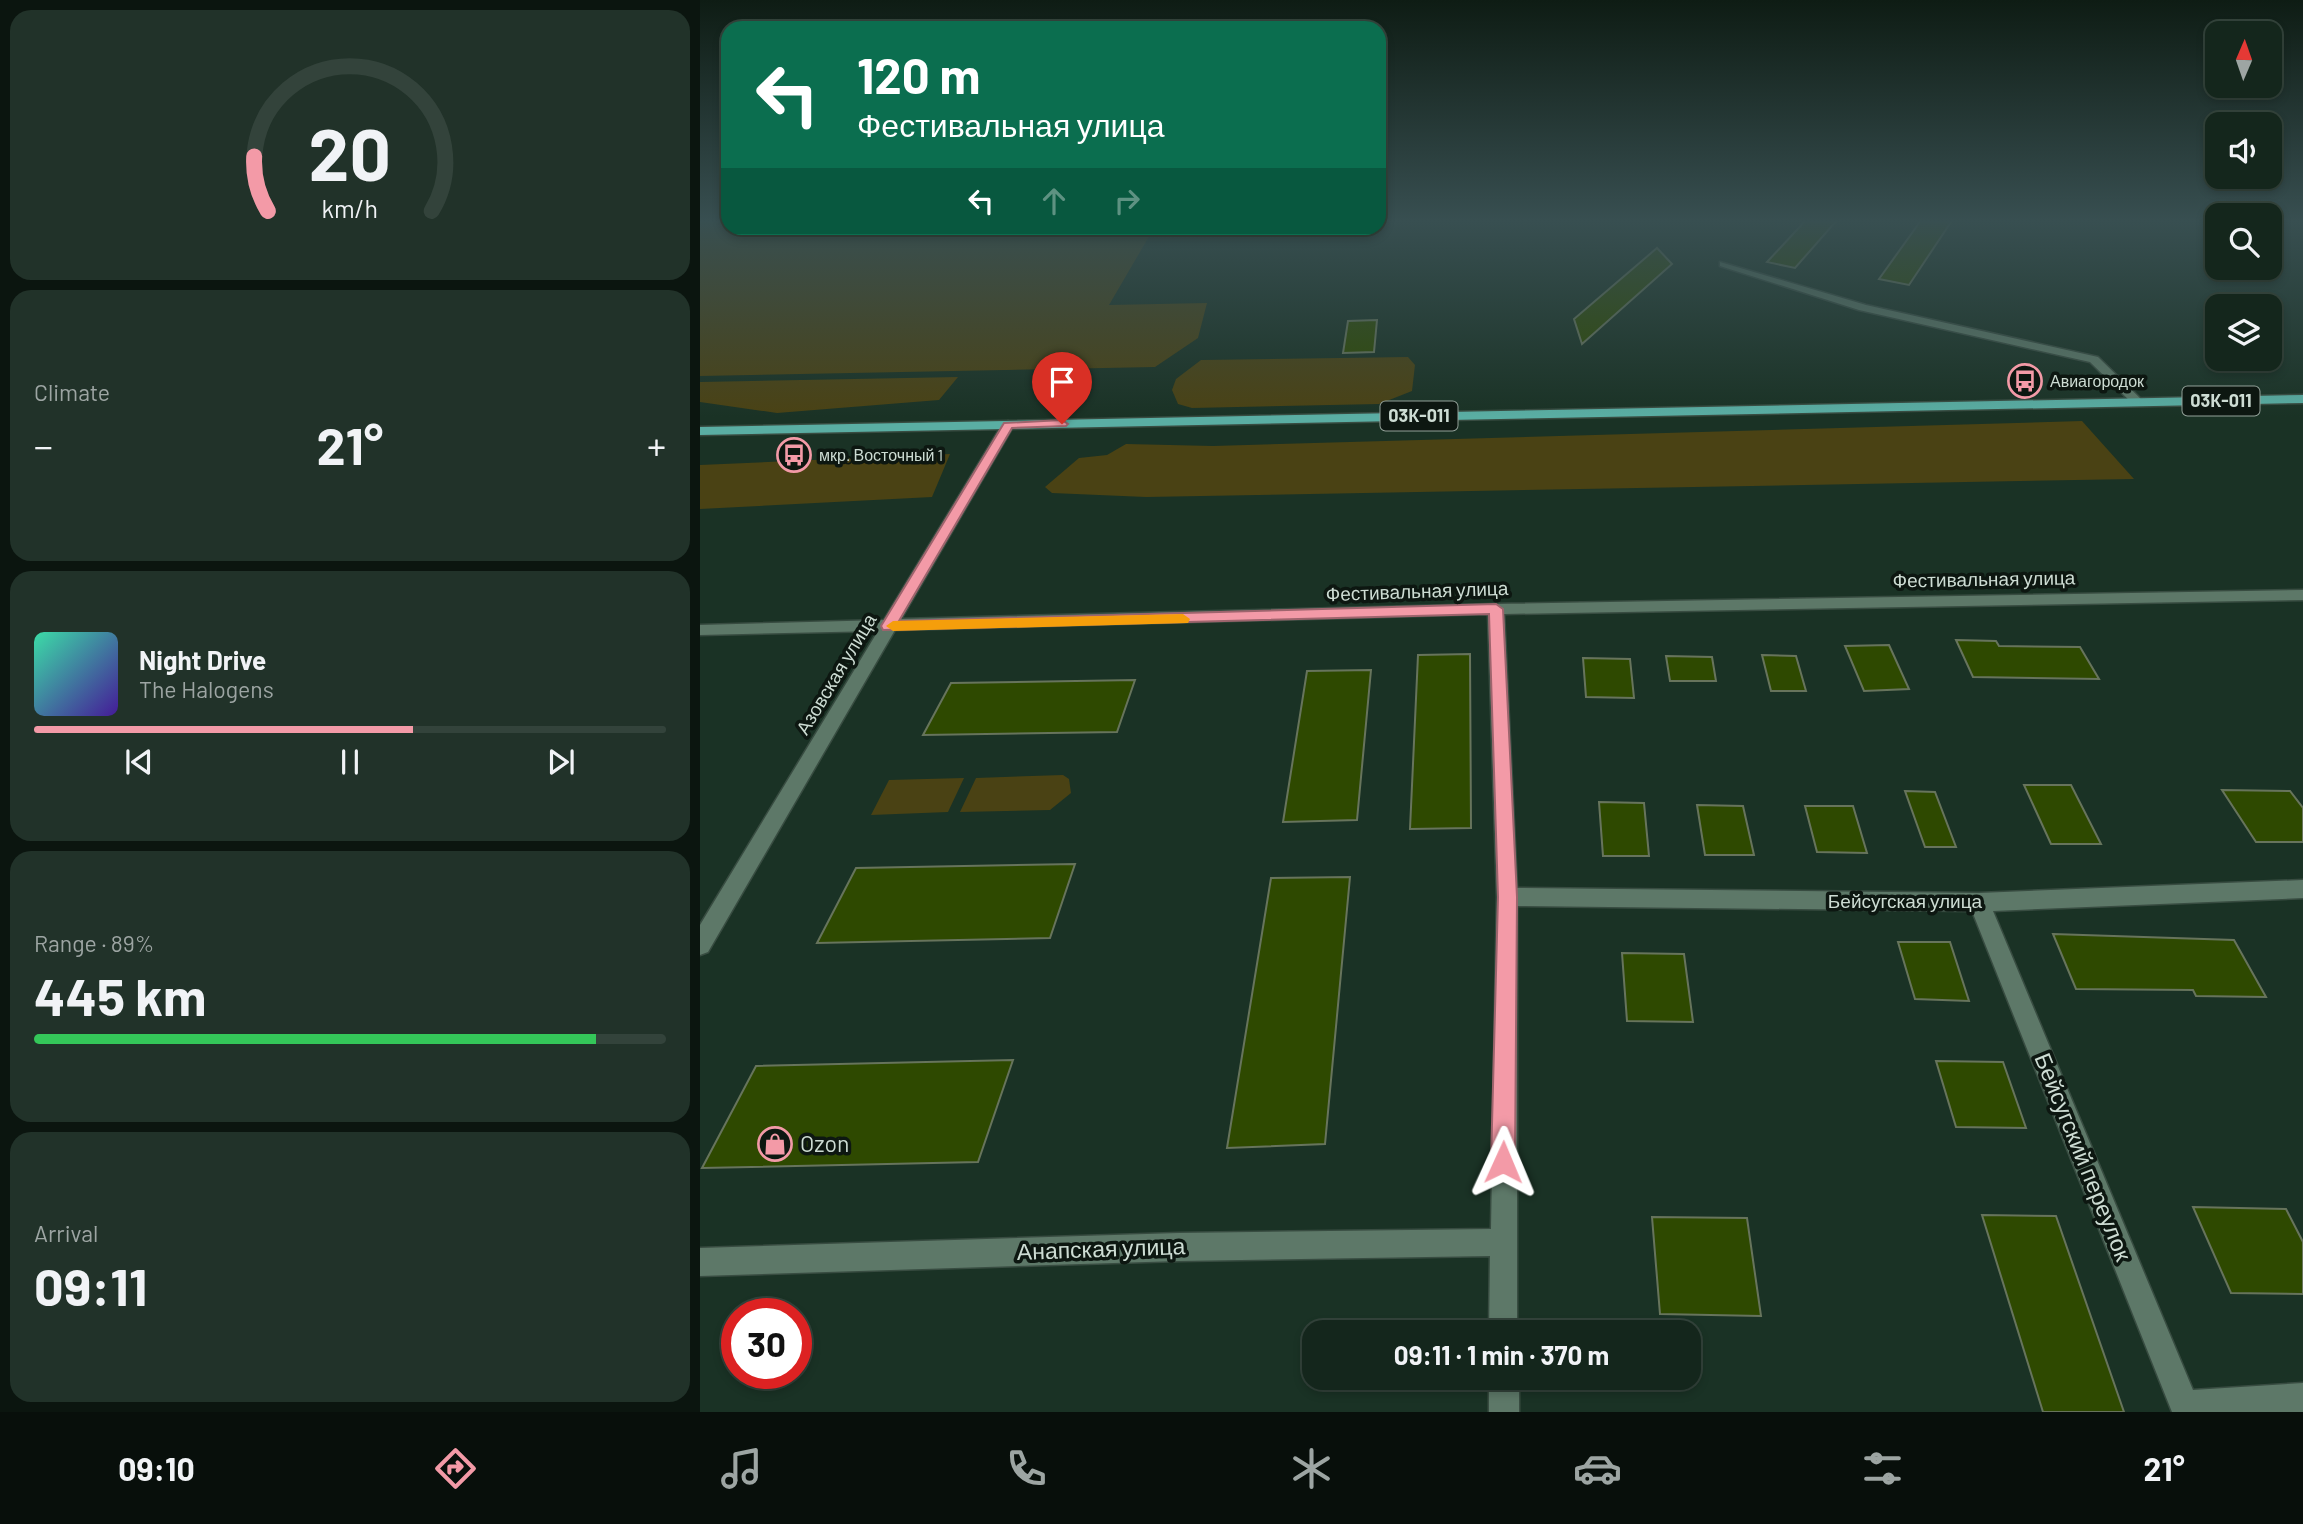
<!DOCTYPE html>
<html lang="en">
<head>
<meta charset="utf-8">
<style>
	:root { --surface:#14261c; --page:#213229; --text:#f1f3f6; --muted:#9da5a3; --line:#33433b; --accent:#f39aa7 }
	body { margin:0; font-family:Barlow,sans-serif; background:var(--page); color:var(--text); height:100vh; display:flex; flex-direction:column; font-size:26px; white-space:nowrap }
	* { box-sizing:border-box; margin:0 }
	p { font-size:23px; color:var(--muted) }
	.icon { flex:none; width:38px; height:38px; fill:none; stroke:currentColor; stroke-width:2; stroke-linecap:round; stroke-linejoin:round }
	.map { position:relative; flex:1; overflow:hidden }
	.sheet { display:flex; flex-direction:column; gap:10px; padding:10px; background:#0b150f; width:700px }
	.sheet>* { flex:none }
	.top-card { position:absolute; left:21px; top:21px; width:665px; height:214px; border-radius:21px; box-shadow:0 4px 10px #0003,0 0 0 2px var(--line); background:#0b6e4f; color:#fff; overflow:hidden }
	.needle { width:46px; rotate:2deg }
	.buttons { position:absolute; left:1505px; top:21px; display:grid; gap:14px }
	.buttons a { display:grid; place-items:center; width:77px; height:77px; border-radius:14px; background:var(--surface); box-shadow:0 4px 10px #0003,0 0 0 2px var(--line); font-size:35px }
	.speed { position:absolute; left:21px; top:1298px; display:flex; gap:14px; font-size:35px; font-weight:700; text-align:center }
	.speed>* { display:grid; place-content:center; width:91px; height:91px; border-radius:50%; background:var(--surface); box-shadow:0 4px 10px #0003,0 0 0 2px var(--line); line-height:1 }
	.speed .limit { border:10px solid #d22; background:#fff; color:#111 }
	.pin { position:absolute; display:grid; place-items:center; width:60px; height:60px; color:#fff; margin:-72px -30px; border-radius:50% 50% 50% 0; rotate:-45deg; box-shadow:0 0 7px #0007 }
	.pin .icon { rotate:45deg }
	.me { position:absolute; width:77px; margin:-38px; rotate:1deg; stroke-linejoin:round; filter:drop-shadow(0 0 5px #0008) }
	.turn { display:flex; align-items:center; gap:24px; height:147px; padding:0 21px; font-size:32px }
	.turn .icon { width:91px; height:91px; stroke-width:2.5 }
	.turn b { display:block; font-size:49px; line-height:60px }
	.lanes { display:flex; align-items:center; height:66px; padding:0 21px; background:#0003; justify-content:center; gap:35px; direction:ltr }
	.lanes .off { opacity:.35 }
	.big { font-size:52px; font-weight:700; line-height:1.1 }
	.sheet .tile { flex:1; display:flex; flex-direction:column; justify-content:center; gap:10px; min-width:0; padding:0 24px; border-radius:21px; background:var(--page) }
	.sheet .dial { align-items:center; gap:0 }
	.dial svg { height:182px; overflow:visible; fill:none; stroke:var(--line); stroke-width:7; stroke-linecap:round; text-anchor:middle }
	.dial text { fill:var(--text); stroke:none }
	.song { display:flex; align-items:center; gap:21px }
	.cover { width:84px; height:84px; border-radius:10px; background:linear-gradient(135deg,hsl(160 70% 55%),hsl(260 70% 35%)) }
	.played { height:7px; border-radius:4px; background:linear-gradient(90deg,var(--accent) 60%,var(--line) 60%) }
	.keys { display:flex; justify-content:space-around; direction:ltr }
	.heat { display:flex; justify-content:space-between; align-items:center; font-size:38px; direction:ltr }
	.charge { height:10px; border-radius:5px; background:linear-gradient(90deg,#34c759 89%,var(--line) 0) }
	.trip { position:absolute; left:602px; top:1320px; width:399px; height:70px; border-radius:21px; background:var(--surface); box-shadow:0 4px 10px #0003,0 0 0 2px var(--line); font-weight:700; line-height:70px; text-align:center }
	.dock { display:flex; height:112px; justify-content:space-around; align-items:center; background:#080f0b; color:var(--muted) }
	.dock .icon { width:49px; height:49px }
	.dock .selected { color:var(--accent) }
	.dock b { font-size:32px; color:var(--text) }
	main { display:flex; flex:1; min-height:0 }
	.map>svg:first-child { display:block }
	.green { fill:#4a4214 }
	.building { fill:#2e4900; stroke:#67745c; stroke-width:2 }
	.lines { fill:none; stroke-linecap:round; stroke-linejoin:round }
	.minor-casing { stroke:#384c41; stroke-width:3 }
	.major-casing { stroke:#384c41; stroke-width:3 }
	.minor { fill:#5d7868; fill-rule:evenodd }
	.major { fill:#5aaea3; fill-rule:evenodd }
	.route { fill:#f39aa7; stroke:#9e646d; stroke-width:2 }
	.slow { fill:#f59e0b }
	.labels { text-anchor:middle; stroke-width:7; stroke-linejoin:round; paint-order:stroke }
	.far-poi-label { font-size:16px; fill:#cddcd3; stroke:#0d1711; text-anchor:start }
	.shield { fill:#0d1711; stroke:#93a199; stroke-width:2 }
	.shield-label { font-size:18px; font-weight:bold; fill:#cddcd3 }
	.street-label { font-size:19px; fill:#cddcd3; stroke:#0d1711 }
	.near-poi-label { font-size:23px; fill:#cddcd3; stroke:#0d1711; text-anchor:start }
	.near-street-label { font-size:23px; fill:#cddcd3; stroke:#0d1711 }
</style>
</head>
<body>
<main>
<section class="sheet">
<div class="tile dial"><svg viewBox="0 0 100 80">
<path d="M14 69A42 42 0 1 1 86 69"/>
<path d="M14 69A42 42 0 0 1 8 45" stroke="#f39aa7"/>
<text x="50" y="56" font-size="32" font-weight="700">20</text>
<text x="50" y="72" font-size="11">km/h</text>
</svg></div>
<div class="tile"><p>Climate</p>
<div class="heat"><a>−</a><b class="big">21°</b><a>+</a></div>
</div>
<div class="tile">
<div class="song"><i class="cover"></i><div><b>Night Drive</b><p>The Halogens</p></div></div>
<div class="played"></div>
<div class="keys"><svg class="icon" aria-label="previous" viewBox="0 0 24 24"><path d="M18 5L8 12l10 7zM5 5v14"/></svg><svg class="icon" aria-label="pause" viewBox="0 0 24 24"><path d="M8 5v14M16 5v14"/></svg><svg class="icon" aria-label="next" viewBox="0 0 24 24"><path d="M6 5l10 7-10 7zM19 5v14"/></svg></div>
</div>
<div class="tile"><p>Range · 89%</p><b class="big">445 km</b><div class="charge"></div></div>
<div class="tile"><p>Arrival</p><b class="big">09:11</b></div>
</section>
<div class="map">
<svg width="1603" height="1412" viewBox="0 0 1603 1412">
	<rect width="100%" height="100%" fill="#1a3225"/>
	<path class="green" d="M 0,219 L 28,219 L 28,228 L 454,228 L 409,305 L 507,303 L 498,338 L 455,367 L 0,376 Z
		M 708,357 L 715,365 L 712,391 L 679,404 L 492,408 L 478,404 L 472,390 L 476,379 L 501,360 Z
		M 258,377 L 239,400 L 77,413 L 0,402 L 0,382 Z
		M 1382,421 L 1434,479 L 446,497 L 352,493 L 345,487 L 379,458 L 407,455 L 426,444 L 513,446 Z
		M 250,454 L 232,497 L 0,509 L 0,465 Z
		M 363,775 L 369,779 L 371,793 L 350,810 L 260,812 L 276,778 Z
		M 264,778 L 248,812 L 171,815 L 189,780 Z"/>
	<path class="building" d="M 1107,219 L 1138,219 L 1095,268 L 1067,262 Z
		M 1222,219 L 1253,219 L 1209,285 L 1179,279 Z
		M 957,248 L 972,264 L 882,344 L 874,319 Z
		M 677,320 L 674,352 L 643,353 L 648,321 Z
		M 1256,640 L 1296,641 L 1299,646 L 1380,647 L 1399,679 L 1273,677 Z
		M 1189,645 L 1209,689 L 1164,691 L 1145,646 Z
		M 770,654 L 771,828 L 710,829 L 718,655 Z
		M 1062,655 L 1096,656 L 1106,691 L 1071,691 Z
		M 966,656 L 1012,657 L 1016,681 L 970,681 Z
		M 883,658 L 930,659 L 934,698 L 886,697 Z
		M 671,670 L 657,820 L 583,822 L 607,671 Z
		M 435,680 L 417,732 L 223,735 L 251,683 Z
		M 1324,785 L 1371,785 L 1401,844 L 1351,844 Z
		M 1522,790 L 1590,791 L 1603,808 L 1603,842 L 1556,842 Z
		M 1205,791 L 1235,792 L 1256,847 L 1225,847 Z
		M 899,802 L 944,803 L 949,856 L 903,856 Z
		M 997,805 L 1043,806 L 1054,855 L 1005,855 Z
		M 1105,806 L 1153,806 L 1167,853 L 1117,852 Z
		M 375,864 L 350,938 L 117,943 L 156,868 Z
		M 650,877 L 625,1144 L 527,1148 L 571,878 Z
		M 1353,934 L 1534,940 L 1566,997 L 1496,996 L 1493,990 L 1376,989 Z
		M 1198,942 L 1250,942 L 1269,1001 L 1215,999 Z
		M 922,953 L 984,954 L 993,1022 L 927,1021 Z
		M 313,1060 L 278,1162 L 2,1168 L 56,1066 Z
		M 1236,1061 L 1303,1062 L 1326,1128 L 1256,1127 Z
		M 1493,1207 L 1586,1209 L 1603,1242 L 1603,1294 L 1531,1293 Z
		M 1282,1215 L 1356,1216 L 1424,1412 L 1343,1412 Z
		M 952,1217 L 1047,1218 L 1061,1316 L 960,1314 Z"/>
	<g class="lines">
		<g class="minor-casing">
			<path id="minor" d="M 1020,262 L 1166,305 L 1398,357 L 1444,402 L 1434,405 L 1390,362 L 1159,310 L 1020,266 Z
				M 308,421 L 314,425 L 201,619 L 796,604 L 1603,590 L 1603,600 L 804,614 L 817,888 L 1279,893 L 1603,880 L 1603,898 L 1293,911 L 1493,1390 L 1603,1383 L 1603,1412 L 1472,1412 L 1272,911 L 817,906 L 817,1332 L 789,1332 L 790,1256 L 479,1261 L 0,1276 L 0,1248 L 479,1233 L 791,1229 L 797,897 L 788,614 L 195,630 L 8,952 L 0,955 L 0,925 L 178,631 L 0,635 L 0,625 L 184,620 L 302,425 Z
				M 789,1377 L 819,1377 L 819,1412 L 789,1412 Z"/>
		</g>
		<g class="major-casing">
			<path id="major" d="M 1603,395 L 1603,403 L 0,435 L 0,427 Z"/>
		</g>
		<use href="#minor" class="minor"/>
		<use href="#major" class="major"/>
	</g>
	<linearGradient id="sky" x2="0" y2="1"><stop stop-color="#0e1c14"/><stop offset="0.53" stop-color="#384f51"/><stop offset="1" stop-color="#384f51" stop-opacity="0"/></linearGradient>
	<rect width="1603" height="417" fill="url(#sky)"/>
	<path class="route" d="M 362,420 L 368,424 L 366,426 L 312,428 L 199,621 L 796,604 L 803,609 L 817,897 L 815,1162 L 811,1170 L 803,1174 L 795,1170 L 791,1162 L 798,897 L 789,614 L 183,630 L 181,626 L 304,423 Z"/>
	<path class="slow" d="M 483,614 L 490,619 L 488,623 L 193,631 L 186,626 L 193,621 Z"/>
	<defs>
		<g id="bus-ring" transform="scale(1.75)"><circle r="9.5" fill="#0d1711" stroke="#f39aa7" stroke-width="1.5"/><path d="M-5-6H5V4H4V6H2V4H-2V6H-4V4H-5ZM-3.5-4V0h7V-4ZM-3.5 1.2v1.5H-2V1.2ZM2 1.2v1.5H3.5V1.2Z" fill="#f39aa7"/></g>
		<g id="shop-ring" transform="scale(1.75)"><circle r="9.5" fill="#0d1711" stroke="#f39aa7" stroke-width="1.5"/><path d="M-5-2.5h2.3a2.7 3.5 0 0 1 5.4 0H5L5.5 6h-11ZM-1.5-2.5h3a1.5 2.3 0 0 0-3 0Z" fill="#f39aa7"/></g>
	</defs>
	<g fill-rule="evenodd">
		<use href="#bus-ring" x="1325" y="381"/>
		<use href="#bus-ring" x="94" y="455"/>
		<use href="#shop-ring" x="75" y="1144"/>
	</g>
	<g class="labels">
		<g class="far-poi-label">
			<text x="1350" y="387">Авиагородок</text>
			<text x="119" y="461">мкр. Восточный 1</text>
		</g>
		<g class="shield">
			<rect x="1482.5" y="386.5" width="77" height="29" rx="5"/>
			<rect x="680.5" y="401.5" width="77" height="29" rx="5"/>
		</g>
		<g class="shield-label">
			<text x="1521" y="407">03К-011</text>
			<text x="719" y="422">03К-011</text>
		</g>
		<g class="street-label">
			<text transform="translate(1284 579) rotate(-1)" y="7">Фестивальная улица</text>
			<text transform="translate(717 591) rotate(-2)" y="7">Фестивальная улица</text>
			<text transform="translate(136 674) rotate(-59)" y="7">Азовская улица</text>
			<text x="1205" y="908">Бейсугская улица</text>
		</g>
		<g class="near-poi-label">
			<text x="100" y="1152">Ozon</text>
		</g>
		<g class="near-street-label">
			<text transform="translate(1383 1157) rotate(68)" y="8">Бейсугский переулок</text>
			<text transform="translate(401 1249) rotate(-2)" y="8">Анапская улица</text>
		</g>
	</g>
</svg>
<div class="buttons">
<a><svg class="needle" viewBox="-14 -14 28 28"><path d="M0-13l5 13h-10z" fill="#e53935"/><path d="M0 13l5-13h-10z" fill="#9da5a3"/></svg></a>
<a><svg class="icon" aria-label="sound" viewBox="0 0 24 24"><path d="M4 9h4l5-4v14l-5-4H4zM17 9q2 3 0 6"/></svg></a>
<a><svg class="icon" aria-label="search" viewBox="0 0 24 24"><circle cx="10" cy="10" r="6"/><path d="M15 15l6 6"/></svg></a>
<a><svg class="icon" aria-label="layers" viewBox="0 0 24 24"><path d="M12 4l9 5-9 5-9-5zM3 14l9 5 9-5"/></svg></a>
</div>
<div class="speed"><div class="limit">30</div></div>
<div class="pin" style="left:362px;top:424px;background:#d93025"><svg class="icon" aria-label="arrive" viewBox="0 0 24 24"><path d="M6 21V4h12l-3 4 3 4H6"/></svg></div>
<svg class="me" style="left:803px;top:1162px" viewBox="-20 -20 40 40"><path d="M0-17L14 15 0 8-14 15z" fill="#f39aa7" stroke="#fff" stroke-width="4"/></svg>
<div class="trip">09:11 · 1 min · 370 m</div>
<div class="top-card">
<div class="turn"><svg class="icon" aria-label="left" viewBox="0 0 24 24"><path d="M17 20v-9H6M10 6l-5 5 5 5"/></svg><div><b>120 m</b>Фестивальная улица</div></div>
<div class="lanes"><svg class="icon" aria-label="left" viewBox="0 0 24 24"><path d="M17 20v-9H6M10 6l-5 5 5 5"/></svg><svg class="icon off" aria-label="ahead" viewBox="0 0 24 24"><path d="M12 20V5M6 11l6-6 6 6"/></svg><svg class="icon off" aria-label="right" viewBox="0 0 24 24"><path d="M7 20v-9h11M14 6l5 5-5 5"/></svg></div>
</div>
</div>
</main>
<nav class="dock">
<b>09:10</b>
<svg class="icon selected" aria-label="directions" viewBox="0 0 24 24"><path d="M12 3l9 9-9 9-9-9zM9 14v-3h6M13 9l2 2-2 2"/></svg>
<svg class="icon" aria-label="music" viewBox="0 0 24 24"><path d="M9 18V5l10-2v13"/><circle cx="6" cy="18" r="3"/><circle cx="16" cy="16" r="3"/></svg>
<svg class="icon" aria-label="phone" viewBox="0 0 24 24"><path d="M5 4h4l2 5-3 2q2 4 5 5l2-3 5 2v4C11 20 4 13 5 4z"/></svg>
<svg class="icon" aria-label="climate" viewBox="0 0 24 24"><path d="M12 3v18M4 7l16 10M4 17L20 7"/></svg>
<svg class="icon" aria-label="car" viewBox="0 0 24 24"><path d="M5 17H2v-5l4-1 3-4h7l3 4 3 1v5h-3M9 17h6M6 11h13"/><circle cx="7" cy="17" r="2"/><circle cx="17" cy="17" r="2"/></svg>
<svg class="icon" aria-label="filters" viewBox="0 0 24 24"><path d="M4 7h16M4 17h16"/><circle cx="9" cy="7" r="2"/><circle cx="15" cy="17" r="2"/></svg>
<b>21°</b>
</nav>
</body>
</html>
